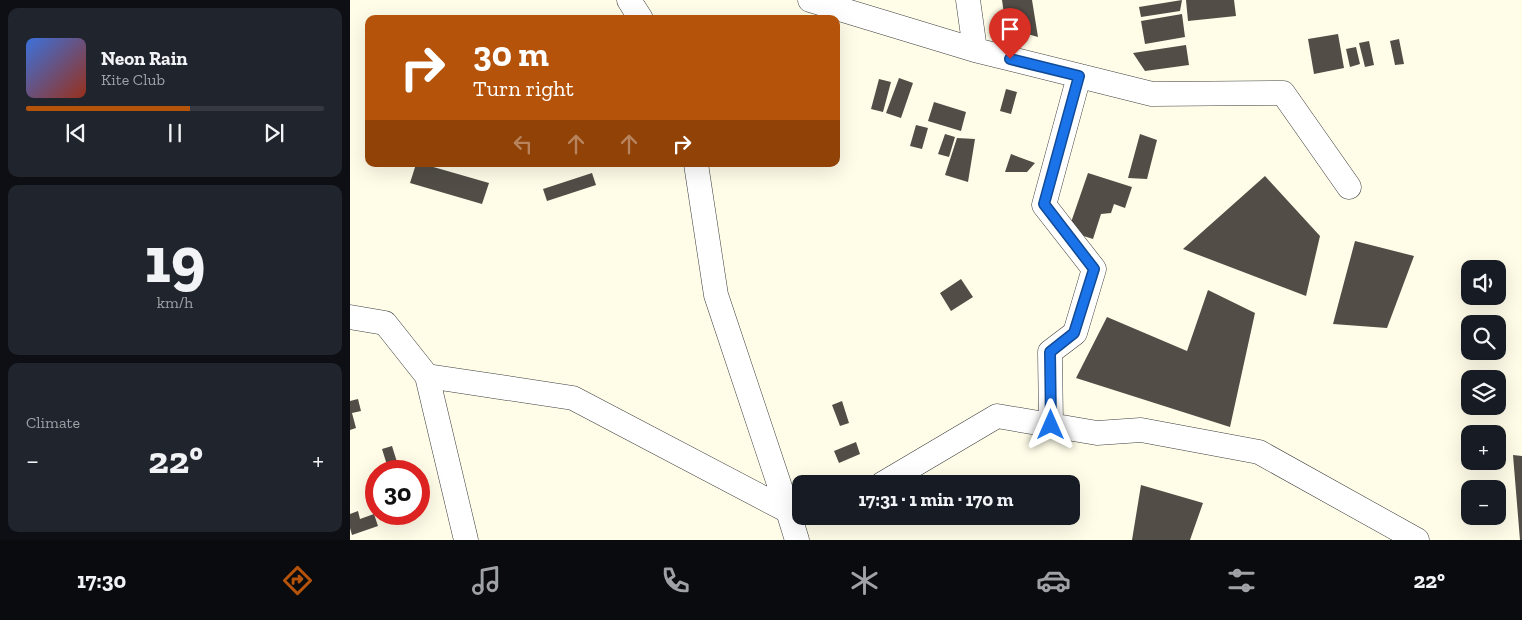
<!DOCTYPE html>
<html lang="en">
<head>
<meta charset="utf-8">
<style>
	:root { --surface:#171b24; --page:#20242c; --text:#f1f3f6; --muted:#9ea1a6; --line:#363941; --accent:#b45309 }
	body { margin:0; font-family:"Zilla Slab",serif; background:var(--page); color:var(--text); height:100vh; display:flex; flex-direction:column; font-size:19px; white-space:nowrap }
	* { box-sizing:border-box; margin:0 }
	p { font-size:16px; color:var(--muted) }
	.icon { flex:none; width:28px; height:28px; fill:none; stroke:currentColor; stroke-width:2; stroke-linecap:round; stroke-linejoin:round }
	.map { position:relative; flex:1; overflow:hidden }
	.drawer { display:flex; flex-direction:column; gap:8px; padding:8px; background:#0d0f14; width:350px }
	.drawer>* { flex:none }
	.hud { position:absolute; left:15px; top:15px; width:475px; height:152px; border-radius:10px; box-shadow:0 5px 20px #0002; background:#b45309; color:#fff; overflow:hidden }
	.fabs { position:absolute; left:1111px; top:260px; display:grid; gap:10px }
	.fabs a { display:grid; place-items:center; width:45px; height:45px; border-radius:10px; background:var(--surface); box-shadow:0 5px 20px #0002; font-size:25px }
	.speed { position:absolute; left:15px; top:460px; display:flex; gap:10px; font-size:25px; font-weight:700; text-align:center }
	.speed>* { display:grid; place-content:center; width:65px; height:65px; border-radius:50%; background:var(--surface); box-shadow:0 5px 20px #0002; line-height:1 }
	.speed .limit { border:8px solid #d22; background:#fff; color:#111 }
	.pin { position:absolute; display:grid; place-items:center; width:42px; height:42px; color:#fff; margin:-51px -21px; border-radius:50% 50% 50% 0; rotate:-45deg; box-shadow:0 0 5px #0007 }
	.pin .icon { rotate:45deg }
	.me { position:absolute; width:55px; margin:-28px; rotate:0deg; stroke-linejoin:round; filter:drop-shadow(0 0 4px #0008) }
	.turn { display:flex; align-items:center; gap:18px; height:105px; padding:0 25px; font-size:22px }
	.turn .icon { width:65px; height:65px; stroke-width:2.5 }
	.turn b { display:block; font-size:35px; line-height:42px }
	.lanes { display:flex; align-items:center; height:48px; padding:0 25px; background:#0003; justify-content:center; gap:25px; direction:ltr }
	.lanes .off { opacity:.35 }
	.big { font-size:38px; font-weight:700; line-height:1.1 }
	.drawer .tile { flex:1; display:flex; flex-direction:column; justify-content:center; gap:8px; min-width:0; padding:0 18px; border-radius:10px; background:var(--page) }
	.drawer .dial { align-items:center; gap:0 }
	.dial b { font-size:65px; line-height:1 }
	.song { display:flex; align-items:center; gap:15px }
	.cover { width:60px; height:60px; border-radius:8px; background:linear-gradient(135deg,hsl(220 70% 55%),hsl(10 70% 35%)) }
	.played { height:5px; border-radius:2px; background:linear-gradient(90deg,var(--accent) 55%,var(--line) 55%) }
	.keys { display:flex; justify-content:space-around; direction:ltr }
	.heat { display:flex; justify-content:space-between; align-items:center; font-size:28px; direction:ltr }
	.trip { position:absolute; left:442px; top:475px; width:288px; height:50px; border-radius:10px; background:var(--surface); box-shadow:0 5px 20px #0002; font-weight:700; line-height:50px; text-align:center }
	.menu { display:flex; height:80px; justify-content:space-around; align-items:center; background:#090b0e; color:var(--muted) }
	.menu .icon { width:35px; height:35px }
	.menu .active { color:var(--accent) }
	.menu b { font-size:22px; color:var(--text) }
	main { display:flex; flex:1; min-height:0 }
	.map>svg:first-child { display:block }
	.building { fill:#524d47 }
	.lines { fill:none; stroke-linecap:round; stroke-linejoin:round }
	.minor-casing { stroke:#3d3d3d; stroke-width:25 }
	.minor { stroke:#fff; stroke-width:24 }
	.route-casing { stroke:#114b97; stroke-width:12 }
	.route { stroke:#1a73e8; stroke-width:9 }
</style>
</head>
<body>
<main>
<section class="drawer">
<div class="tile">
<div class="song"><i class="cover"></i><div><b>Neon Rain</b><p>Kite Club</p></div></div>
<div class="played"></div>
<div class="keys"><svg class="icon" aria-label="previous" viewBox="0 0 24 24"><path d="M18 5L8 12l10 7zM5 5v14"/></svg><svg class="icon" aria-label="pause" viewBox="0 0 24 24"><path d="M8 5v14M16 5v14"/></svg><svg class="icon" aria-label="next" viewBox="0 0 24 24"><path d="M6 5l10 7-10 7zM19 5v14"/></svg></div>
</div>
<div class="tile dial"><b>19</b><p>km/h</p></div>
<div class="tile"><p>Climate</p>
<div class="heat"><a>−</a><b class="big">22°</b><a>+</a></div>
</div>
</section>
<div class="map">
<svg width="1172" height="540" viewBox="0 0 1172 540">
	<rect width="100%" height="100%" fill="#fffde8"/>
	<path class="building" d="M 652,0 L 682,0 L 688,37 L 656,28 Z
		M 832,0 L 830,11 L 791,17 L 789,7 Z
		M 836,0 L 884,0 L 886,16 L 838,21 Z
		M 832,14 L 835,37 L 795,44 L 791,21 Z
		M 988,34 L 994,68 L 964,74 L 958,39 Z
		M 1049,39 L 1054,64 L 1045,65 L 1040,41 Z
		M 1019,41 L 1024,65 L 1015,67 L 1009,43 Z
		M 836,45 L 839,65 L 795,71 L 783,53 Z
		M 1006,47 L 1010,64 L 1000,67 L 996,49 Z
		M 549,78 L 563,83 L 551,118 L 536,113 Z
		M 529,79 L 541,82 L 533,112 L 521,109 Z
		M 656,89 L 667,92 L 661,114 L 650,111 Z
		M 584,102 L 616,112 L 611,131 L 578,121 Z
		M 566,125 L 578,128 L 572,149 L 560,146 Z
		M 595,134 L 605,137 L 599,157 L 588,154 Z
		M 790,134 L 807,140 L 797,179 L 778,178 Z
		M 607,138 L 625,139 L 618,182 L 595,175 Z
		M 661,154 L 685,163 L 677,172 L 655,172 Z
		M 66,164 L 73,164 L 139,183 L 132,204 L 60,183 Z
		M 242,173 L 246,185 L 197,201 L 193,189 Z
		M 738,173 L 782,187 L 775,208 L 764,204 L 761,213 L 751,214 L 743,239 L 718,231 Z
		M 915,176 L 970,236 L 956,296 L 833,249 Z
		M 1005,241 L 1064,256 L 1037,328 L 983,324 Z
		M 611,279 L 623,297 L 601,311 L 590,293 Z
		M 858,290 L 905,313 L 880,427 L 726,378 L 757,317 L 837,351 Z
		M 8,399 L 11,411 L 2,413 L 6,428 L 0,430 L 0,401 Z
		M 492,401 L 499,423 L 490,426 L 482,405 Z
		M 506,442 L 510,454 L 489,463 L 484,451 Z
		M 42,446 L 47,462 L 37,465 L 32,449 Z
		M 1163,455 L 1172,456 L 1172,540 L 1170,540 Z
		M 791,485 L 853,503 L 840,540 L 782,540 Z
		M 8,511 L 10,519 L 24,514 L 28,526 L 2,535 L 0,528 L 0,514 Z"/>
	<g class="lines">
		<g class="minor-casing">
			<path id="minor" d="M 279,0 L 291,19
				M 460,0 L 625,50 L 802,94 L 933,93 L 999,187
				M 618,0 L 625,50
				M 346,164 L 366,295 L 438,511 L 447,540
				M 0,317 L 35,323 L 77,376 L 223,398 L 438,511 L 451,509
				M 77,376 L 116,540
				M 701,425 L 700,352 L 725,333 L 744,269 L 694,205 L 729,76
				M 532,484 L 647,416 L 747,433 L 791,430 L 909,452 L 1067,540"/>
		</g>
		<use href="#minor" class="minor"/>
	</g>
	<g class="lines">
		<g class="route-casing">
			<path id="route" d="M 660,59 L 729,76 L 694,204 L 744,269 L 724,333 L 700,352 L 701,425"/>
		</g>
		<use href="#route" class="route"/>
	</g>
</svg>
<div class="fabs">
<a><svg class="icon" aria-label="sound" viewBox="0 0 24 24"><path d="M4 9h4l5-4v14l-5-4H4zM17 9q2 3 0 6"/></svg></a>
<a><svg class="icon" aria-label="search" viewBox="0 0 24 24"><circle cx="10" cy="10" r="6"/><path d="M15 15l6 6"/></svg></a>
<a><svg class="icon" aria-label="layers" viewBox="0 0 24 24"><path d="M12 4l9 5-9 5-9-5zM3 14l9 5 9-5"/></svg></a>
<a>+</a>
<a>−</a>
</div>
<div class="speed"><div class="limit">30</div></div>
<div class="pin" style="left:660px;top:59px;background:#d93025"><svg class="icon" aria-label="arrive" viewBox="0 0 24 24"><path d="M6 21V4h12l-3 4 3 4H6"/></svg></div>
<svg class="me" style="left:701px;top:425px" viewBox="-20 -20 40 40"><path d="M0-17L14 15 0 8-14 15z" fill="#1a73e8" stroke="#fff" stroke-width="4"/></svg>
<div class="trip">17:31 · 1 min · 170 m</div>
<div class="hud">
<div class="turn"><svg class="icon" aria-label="right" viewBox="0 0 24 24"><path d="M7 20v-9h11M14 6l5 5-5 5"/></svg><div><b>30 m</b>Turn right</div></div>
<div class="lanes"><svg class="icon off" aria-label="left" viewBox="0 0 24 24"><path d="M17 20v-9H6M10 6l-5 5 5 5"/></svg><svg class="icon off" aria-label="ahead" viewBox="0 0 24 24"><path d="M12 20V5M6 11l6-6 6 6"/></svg><svg class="icon off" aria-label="ahead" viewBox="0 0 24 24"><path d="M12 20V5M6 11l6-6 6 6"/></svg><svg class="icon" aria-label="right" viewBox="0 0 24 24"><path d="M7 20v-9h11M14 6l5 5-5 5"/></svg></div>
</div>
</div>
</main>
<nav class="menu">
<b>17:30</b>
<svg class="icon active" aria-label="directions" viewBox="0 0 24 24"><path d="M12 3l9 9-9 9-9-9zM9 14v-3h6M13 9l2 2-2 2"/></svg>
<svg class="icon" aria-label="music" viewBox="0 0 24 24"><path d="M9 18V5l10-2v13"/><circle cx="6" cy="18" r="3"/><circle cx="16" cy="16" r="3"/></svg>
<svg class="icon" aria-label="phone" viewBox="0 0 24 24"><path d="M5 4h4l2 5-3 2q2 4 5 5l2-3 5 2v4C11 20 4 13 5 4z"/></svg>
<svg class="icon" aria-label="climate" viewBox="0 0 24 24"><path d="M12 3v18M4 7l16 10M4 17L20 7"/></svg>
<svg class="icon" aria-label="car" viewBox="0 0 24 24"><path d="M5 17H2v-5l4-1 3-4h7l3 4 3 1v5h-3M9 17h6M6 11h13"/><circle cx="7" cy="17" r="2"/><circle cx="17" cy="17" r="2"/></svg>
<svg class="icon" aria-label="filters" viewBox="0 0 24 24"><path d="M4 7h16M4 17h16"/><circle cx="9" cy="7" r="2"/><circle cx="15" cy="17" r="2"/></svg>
<b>22°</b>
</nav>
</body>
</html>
